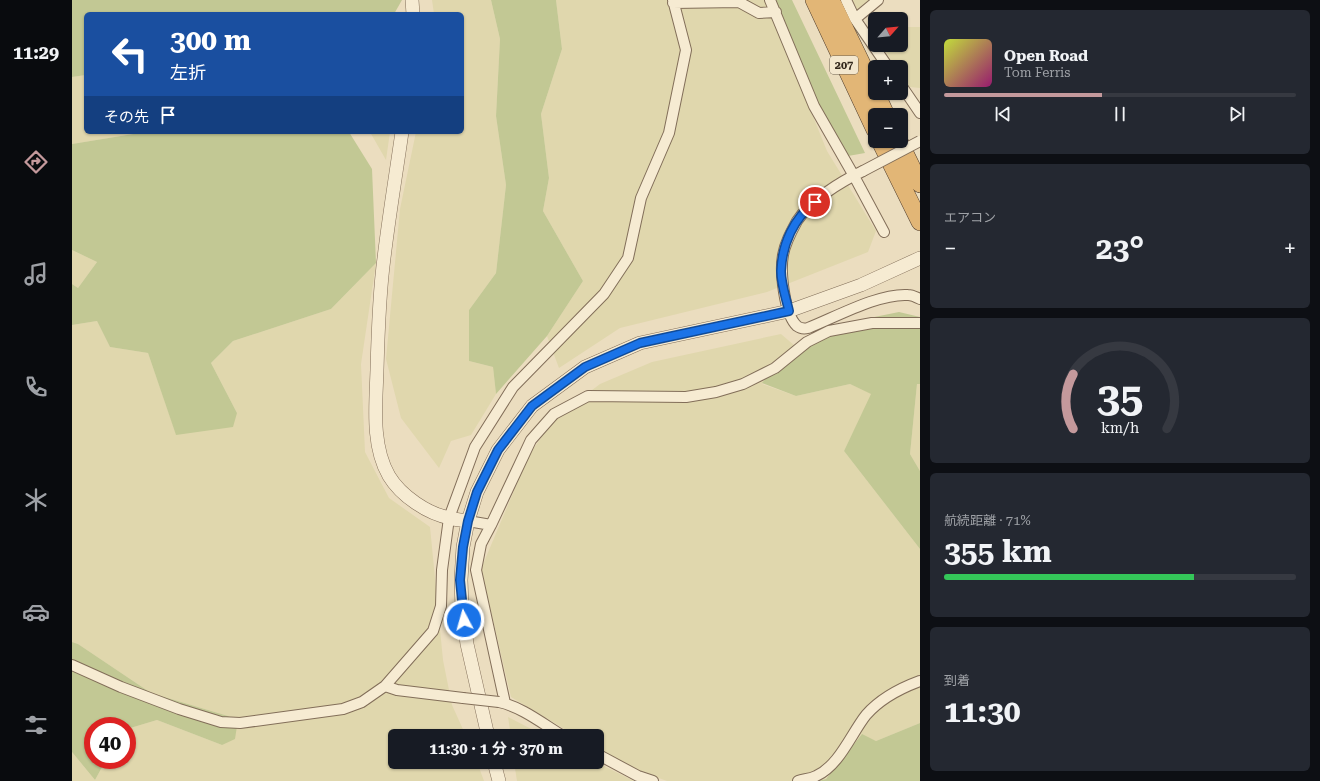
<!DOCTYPE html>
<html lang="ja">
<head>
<meta charset="utf-8">
<style>
	:root { --surface:#171b24; --page:#242831; --text:#f1f3f6; --muted:#9ea1a6; --line:#363941; --accent:#c4999c }
	body { margin:0; font-family:"Roboto Serif","Noto Sans JP",serif; background:var(--page); color:var(--text); height:100vh; display:flex; flex-direction:column; font-size:15px; white-space:nowrap }
	* { box-sizing:border-box; margin:0 }
	p { font-size:13px; color:var(--muted) }
	.icon { flex:none; width:22px; height:22px; fill:none; stroke:currentColor; stroke-width:2; stroke-linecap:round; stroke-linejoin:round }
	.map { position:relative; flex:1; overflow:hidden }
	.details { display:flex; flex-direction:column; gap:10px; padding:10px; background:#0d0f14; width:400px }
	.details>* { flex:none }
	.guide { position:absolute; left:12px; top:12px; width:380px; height:122px; border-radius:6px; box-shadow:0 1px 3px #0004; background:#1a4fa0; color:#fff; overflow:hidden }
	.needle { width:26px; rotate:63deg }
	.controls { position:absolute; left:796px; top:12px; display:grid; gap:8px }
	.controls a { display:grid; place-items:center; width:40px; height:40px; border-radius:6px; background:var(--surface); box-shadow:0 1px 3px #0004; font-size:20px }
	.speed { position:absolute; left:12px; top:717px; display:flex; gap:8px; font-size:20px; font-weight:700; text-align:center }
	.speed>* { display:grid; place-content:center; width:52px; height:52px; border-radius:50%; background:var(--surface); box-shadow:0 1px 3px #0004; line-height:1 }
	.speed .limit { border:6px solid #d22; background:#fff; color:#111 }
	.pin { position:absolute; display:grid; place-items:center; width:34px; height:34px; color:#fff; margin:-17px; border:2px solid #fff; border-radius:50%; box-shadow:0 1px 4px #0007 }
	.me { position:absolute; width:44px; margin:-22px; rotate:354deg; stroke-linejoin:round; filter:drop-shadow(0 0 3px #0008) }
	.turn { display:flex; align-items:center; gap:14px; height:84px; padding:0 20px; font-size:18px }
	.turn .icon { width:52px; height:52px; stroke-width:2.5 }
	.turn b { display:block; font-size:28px; line-height:34px }
	.then { display:flex; align-items:center; height:38px; padding:0 20px; background:#0003; gap:8px; font-size:15px }
	.big { font-size:30px; font-weight:700; line-height:1.1 }
	.details .widget { flex:1; display:flex; flex-direction:column; justify-content:center; gap:6px; min-width:0; padding:0 14px; border-radius:6px; background:var(--page) }
	.details .dial { align-items:center; gap:0 }
	.dial svg { height:104px; overflow:visible; fill:none; stroke:var(--line); stroke-width:7; stroke-linecap:round; text-anchor:middle }
	.dial text { fill:var(--text); stroke:none }
	.song { display:flex; align-items:center; gap:12px }
	.cover { width:48px; height:48px; border-radius:6px; background:linear-gradient(135deg,hsl(70 70% 55%),hsl(320 70% 35%)) }
	.played { height:4px; border-radius:2px; background:linear-gradient(90deg,var(--accent) 45%,var(--line) 45%) }
	.keys { display:flex; justify-content:space-around; direction:ltr }
	.heat { display:flex; justify-content:space-between; align-items:center; font-size:22px; direction:ltr }
	.charge { height:6px; border-radius:3px; background:linear-gradient(90deg,#34c759 71%,var(--line) 0) }
	.trip { position:absolute; left:316px; top:729px; width:216px; height:40px; border-radius:6px; background:var(--surface); box-shadow:0 1px 3px #0004; font-weight:700; line-height:40px; text-align:center }
	main { display:flex; flex:1; min-height:0 }
	.menu { display:flex; flex-direction:column; width:72px; justify-content:space-around; align-items:center; background:#090b0e; color:var(--muted) }
	.menu .icon { width:28px; height:28px }
	.menu .current { color:var(--accent) }
	.menu b { font-size:18px; color:var(--text) }
	.map>svg:first-child { display:block }
	.farmland { fill:#e0d7ad }
	.green { fill:#c2c894 }
	.lines { fill:none; stroke-linecap:round; stroke-linejoin:round }
	.minor-casing { stroke:#826e59; stroke-width:12 }
	.tertiary-casing { stroke:#826e59; stroke-width:14 }
	.trunk-casing { stroke:#503d2d; stroke-width:18 }
	.minor { stroke:#f6ebd2; stroke-width:10 }
	.tertiary { stroke:#f6ebd2; stroke-width:13 }
	.trunk { stroke:#e2b676; stroke-width:17 }
	.minor-bridge-casing { stroke:#826e59; stroke-width:12; stroke-linecap:butt }
	.minor-bridge { stroke:#f6ebd2; stroke-width:10 }
	.route-casing { stroke:#114b97; stroke-width:10 }
	.route { stroke:#1a73e8; stroke-width:7 }
	.labels { text-anchor:middle; stroke-width:4; stroke-linejoin:round; paint-order:stroke }
	.shield { fill:#f3e7ce; stroke:#6c6151; stroke-width:1 }
	.shield-label { font-size:11px; font-weight:bold; fill:#32271c }
</style>
</head>
<body>
<main>
<nav class="menu">
<b>11:29</b>
<svg class="icon current" aria-label="directions" viewBox="0 0 24 24"><path d="M12 3l9 9-9 9-9-9zM9 14v-3h6M13 9l2 2-2 2"/></svg>
<svg class="icon" aria-label="music" viewBox="0 0 24 24"><path d="M9 18V5l10-2v13"/><circle cx="6" cy="18" r="3"/><circle cx="16" cy="16" r="3"/></svg>
<svg class="icon" aria-label="phone" viewBox="0 0 24 24"><path d="M5 4h4l2 5-3 2q2 4 5 5l2-3 5 2v4C11 20 4 13 5 4z"/></svg>
<svg class="icon" aria-label="climate" viewBox="0 0 24 24"><path d="M12 3v18M4 7l16 10M4 17L20 7"/></svg>
<svg class="icon" aria-label="car" viewBox="0 0 24 24"><path d="M5 17H2v-5l4-1 3-4h7l3 4 3 1v5h-3M9 17h6M6 11h13"/><circle cx="7" cy="17" r="2"/><circle cx="17" cy="17" r="2"/></svg>
<svg class="icon" aria-label="filters" viewBox="0 0 24 24"><path d="M4 7h16M4 17h16"/><circle cx="9" cy="7" r="2"/><circle cx="15" cy="17" r="2"/></svg>
</nav>
<div class="map">
<svg width="848" height="781" viewBox="0 0 848 781">
	<rect width="100%" height="100%" fill="#ebddbf"/>
	<path class="farmland" d="M 360,0 L 419,0 L 428,39 L 424,116 L 434,185 L 424,273 L 397,310 L 397,361 L 421,367 L 424,394 L 399,435 L 379,441 L 367,468 L 329,418 L 314,359 L 328,209 L 344,132 L 390,132 L 390,14 L 362,14 Z
		M 484,0 L 694,0 L 755,151 L 804,231 L 796,252 L 695,292 L 548,328 L 487,368 L 475,336 L 511,281 L 471,211 L 477,178 L 469,114 L 490,49 Z
		M 780,0 L 799,0 L 786,11 Z
		M 801,16 L 805,19 L 803,19 L 803,37 L 797,28 Z
		M 829,27 L 848,27 L 848,88 L 838,87 L 829,75 L 829,67 L 824,67 L 809,45 L 829,45 Z
		M 14,75 L 14,132 L 61,132 L 61,134 L 0,144 L 0,77 Z
		M 298,132 L 318,132 L 314,160 Z
		M 0,250 L 25,262 L 6,288 L 0,284 Z
		M 304,263 L 289,364 L 293,452 L 317,498 L 358,527 L 371,660 L 380,705 L 394,736 L 323,736 L 323,762 L 405,762 L 412,781 L 0,781 L 0,752 L 23,780 L 34,760 L 55,760 L 55,729 L 85,720 L 150,745 L 156,716 L 79,693 L 6,644 L 0,642 L 0,325 L 25,321 L 38,347 L 76,353 L 104,434 L 165,413 L 139,363 L 161,341 L 259,309 Z
		M 709,334 L 723,346 L 690,384 L 724,396 L 778,384 L 800,394 L 772,451 L 848,549 L 848,723 L 804,741 L 789,735 L 753,779 L 746,781 L 595,781 L 559,768 L 525,748 L 525,736 L 504,736 L 439,697 L 409,569 L 457,455 L 482,419 L 528,384 L 580,362 Z
		M 845,384 L 848,384 L 848,471 L 838,454 Z
		M 436,717 L 473,736 L 439,736 Z
		M 442,762 L 524,762 L 562,781 L 445,781 Z"/>
	<path class="green" d="M 0,0 L 330,0 L 322,14 L 14,14 L 14,75 L 0,77 Z
		M 419,0 L 484,0 L 490,49 L 469,114 L 477,178 L 471,211 L 511,281 L 475,336 L 424,394 L 421,367 L 397,361 L 397,310 L 424,273 L 434,185 L 424,116 L 428,39 Z
		M 694,0 L 720,0 L 793,153 L 776,156 L 737,108 Z
		M 61,132 L 277,132 L 300,169 L 304,263 L 259,309 L 161,341 L 139,363 L 165,413 L 161,427 L 104,435 L 76,353 L 38,347 L 25,321 L 0,325 L 0,284 L 6,288 L 25,262 L 0,250 L 0,144 L 61,134 Z
		M 827,312 L 848,317 L 848,384 L 845,384 L 838,454 L 848,471 L 848,549 L 772,451 L 799,394 L 778,384 L 724,396 L 690,383 L 723,346 L 763,325 Z
		M 0,642 L 6,644 L 79,693 L 156,716 L 165,726 L 163,739 L 150,745 L 85,720 L 55,729 L 55,726 L 21,726 L 21,760 L 34,760 L 23,780 L 0,752 Z
		M 848,723 L 848,781 L 746,781 L 754,779 L 790,734 L 804,741 Z"/>
	<g class="lines">
		<g class="minor-casing">
			<path id="minor" d="M 698,0 L 742,106 L 782,176 L 812,232
				M 774,0 L 783,19 L 816,67
				M 601,3 L 667,2 L 687,13 L 704,12
				M 783,19 L 806,0
				M 829,85 L 848,113
				M 791,171 C 768,182 739,200 725,221 C 719,232 713,243 711,255 C 708,271 712,314 725,326 C 729,329 732,329 736,328 C 764,317 807,293 836,295 C 840,295 844,297 848,299
				M 396,521 L 419,525 L 409,544 L 404,570 L 433,703
				M 419,525 L 459,440 L 482,414 L 516,396 L 614,397 L 644,392 L 671,384 L 703,368 L 735,342 L 757,331 L 800,323 L 848,323
				M 0,665 L 49,687 L 107,709 L 149,722 L 168,723 L 271,709 L 290,702 L 313,686 L 361,631 L 369,606 L 370,570 L 377,518 L 403,447 L 441,387 L 532,294 L 556,258 L 569,198 L 597,133 L 614,50 L 601,0
				M 313,686 L 325,690 L 391,698
				M 427,702 C 450,707 471,724 491,736
				M 525,754 L 566,776 L 581,781
				M 726,781 C 732,779 738,779 744,776 C 767,766 779,734 794,715 C 808,699 829,688 848,681"/>
		</g>
		<g class="tertiary-casing">
			<path id="tertiary" d="M 340,0 L 341,14
				M 330,132 C 324,174 317,216 312,258 C 307,295 306,332 305,370 C 304,404 299,445 317,476 C 329,496 356,514 378,518 C 384,520 390,520 396,521
				M 416,736 L 395,644 L 390,608 L 389,580 L 391,547 L 396,521 L 405,492 L 426,450 L 460,406 L 513,367 L 568,343 L 717,311 L 789,285 L 848,258
				M 422,762 L 427,781"/>
		</g>
		<g class="trunk-casing">
			<path id="trunk" d="M 742,0 L 803,130
				M 759,0 L 803,91
				M 804,93 L 814,115
				M 808,141 L 848,222
				M 827,141 L 848,184"/>
		</g>
		<use href="#minor" class="minor"/>
		<use href="#tertiary" class="tertiary"/>
		<use href="#trunk" class="trunk"/>
		<g class="minor-bridge-casing">
			<path id="minor-bridge" d="M 791,171 L 848,141
				M 391,698 L 427,702"/>
		</g>
		<use href="#minor-bridge" class="minor-bridge"/>
	</g>
	<g class="lines">
		<g class="route-casing">
			<path id="route" d="M 392,620 L 388,580 L 391,547 L 396,521 L 405,492 L 426,450 L 460,406 L 513,367 L 568,343 L 717,311 C 714,298 709,284 709,271 C 710,244 722,218 743,202"/>
		</g>
		<use href="#route" class="route"/>
	</g>
	<g class="labels">
		<rect class="shield" x="758" y="56" width="28" height="18" rx="3"/>
		<g class="shield-label">
			<text x="772" y="69">207</text>
		</g>
	</g>
</svg>
<div class="controls">
<a><svg class="needle" viewBox="-14 -14 28 28"><path d="M0-13l5 13h-10z" fill="#e53935"/><path d="M0 13l5-13h-10z" fill="#9ea1a6"/></svg></a>
<a>+</a>
<a>−</a>
</div>
<div class="speed"><div class="limit">40</div></div>
<div class="pin" style="left:743px;top:202px;background:#d93025"><svg class="icon" aria-label="arrive" viewBox="0 0 24 24"><path d="M6 21V4h12l-3 4 3 4H6"/></svg></div>
<svg class="me" style="left:392px;top:620px" viewBox="-20 -20 40 40"><circle r="17" fill="#1a73e8" stroke="#fff" stroke-width="3"/><path d="M0-11L8 9 0 5-8 9z" fill="#fff"/></svg>
<div class="trip">11:30 · 1 分 · 370 m</div>
<div class="guide">
<div class="turn"><svg class="icon" aria-label="left" viewBox="0 0 24 24"><path d="M17 20v-9H6M10 6l-5 5 5 5"/></svg><div><b>300 m</b>左折</div></div>
<div class="then">その先<svg class="icon" aria-label="arrive" viewBox="0 0 24 24"><path d="M6 21V4h12l-3 4 3 4H6"/></svg></div>
</div>
</div>
<section class="details">
<div class="widget">
<div class="song"><i class="cover"></i><div><b>Open Road</b><p>Tom Ferris</p></div></div>
<div class="played"></div>
<div class="keys"><svg class="icon" aria-label="previous" viewBox="0 0 24 24"><path d="M18 5L8 12l10 7zM5 5v14"/></svg><svg class="icon" aria-label="pause" viewBox="0 0 24 24"><path d="M8 5v14M16 5v14"/></svg><svg class="icon" aria-label="next" viewBox="0 0 24 24"><path d="M6 5l10 7-10 7zM19 5v14"/></svg></div>
</div>
<div class="widget"><p>エアコン</p>
<div class="heat"><a>−</a><b class="big">23°</b><a>+</a></div>
</div>
<div class="widget dial"><svg viewBox="0 0 100 80">
<path d="M14 69A42 42 0 1 1 86 69"/>
<path d="M14 69A42 42 0 0 1 14 27" stroke="#c4999c"/>
<text x="50" y="56" font-size="32" font-weight="700">35</text>
<text x="50" y="72" font-size="11">km/h</text>
</svg></div>
<div class="widget"><p>航続距離 · 71%</p><b class="big">355 km</b><div class="charge"></div></div>
<div class="widget"><p>到着</p><b class="big">11:30</b></div>
</section>
</main>
</body>
</html>
